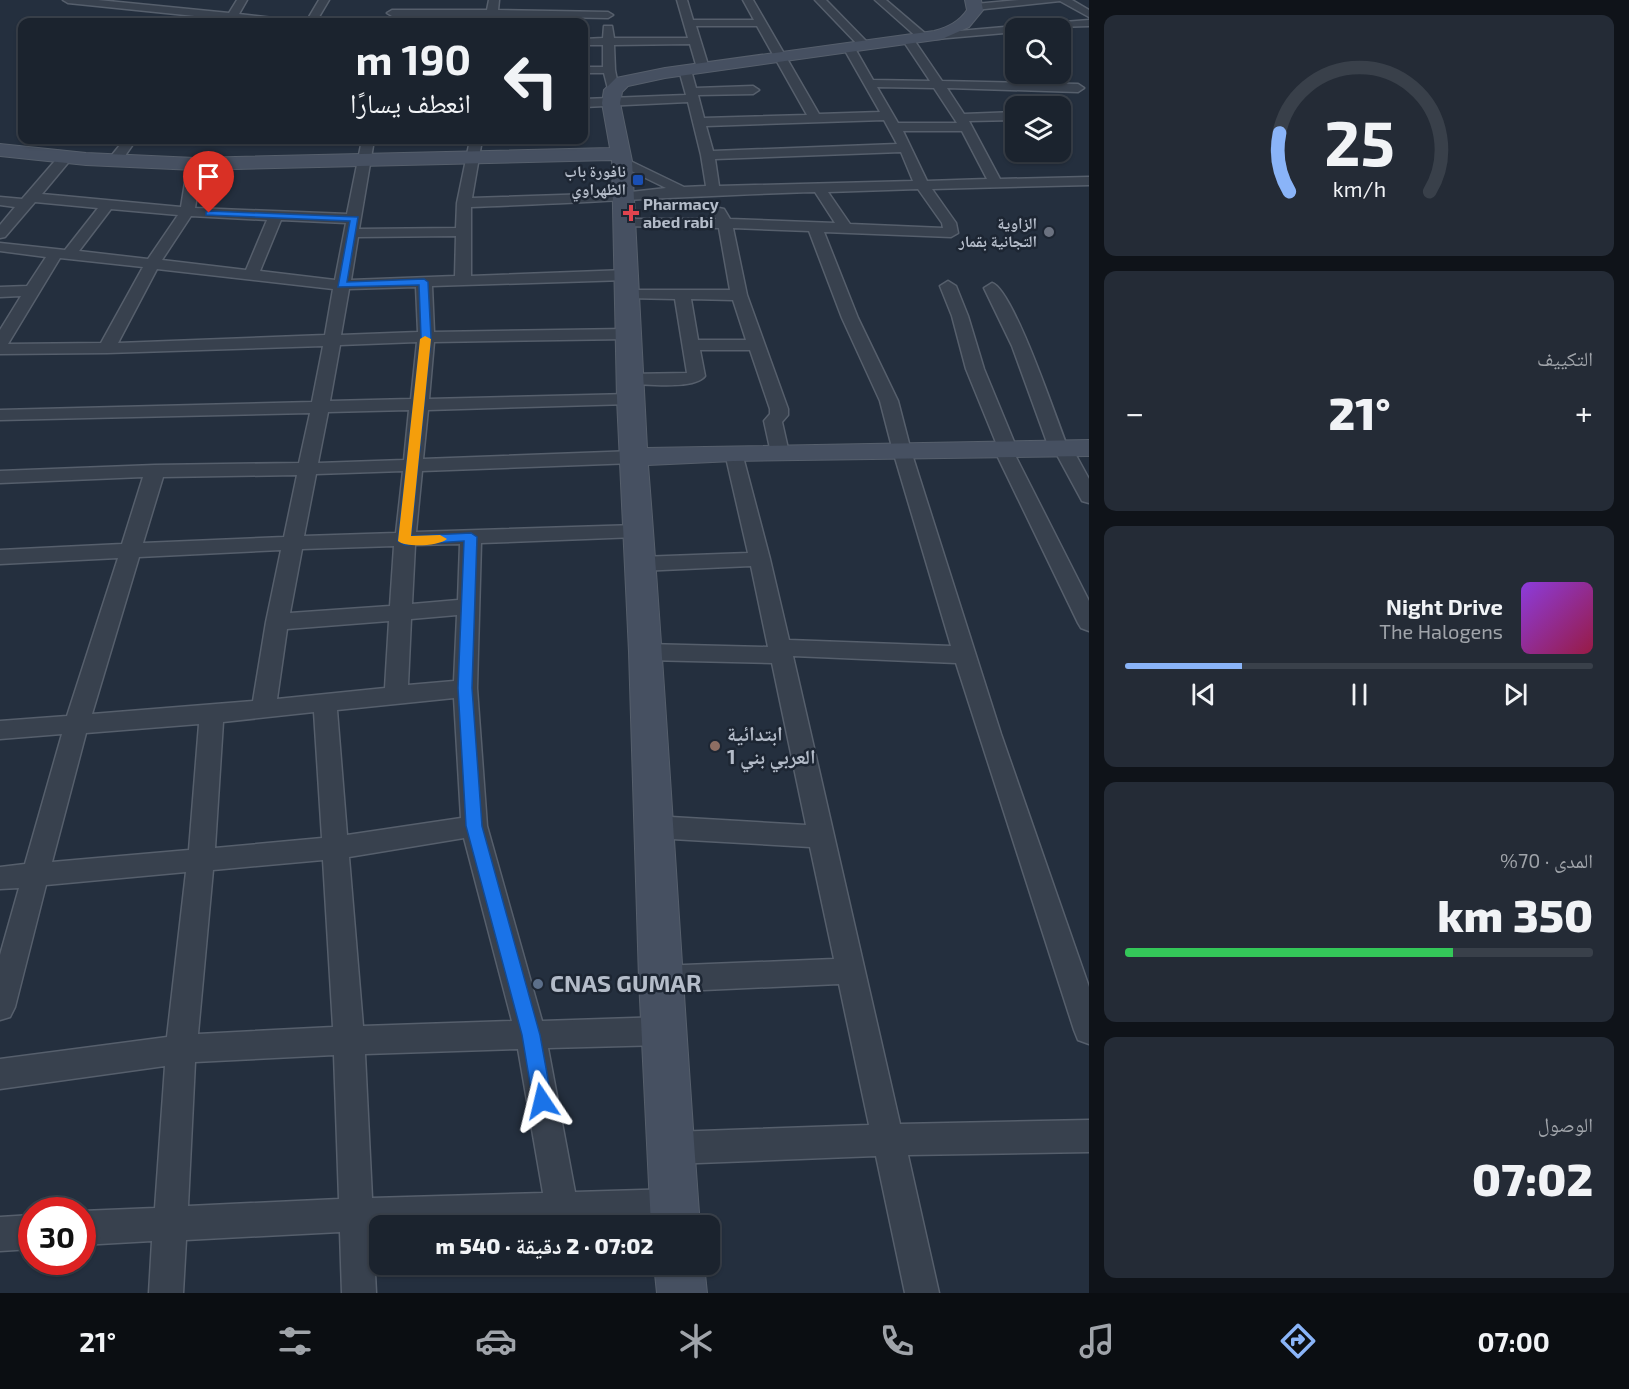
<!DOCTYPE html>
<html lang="ar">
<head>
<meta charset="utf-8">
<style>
	:root { --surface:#1b232e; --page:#242b36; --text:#f1f3f6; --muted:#a0a4aa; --line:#39404a; --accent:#8ab4f8 }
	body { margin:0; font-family:"Exo 2","Noto Naskh Arabic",sans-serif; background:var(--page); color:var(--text); direction:rtl; height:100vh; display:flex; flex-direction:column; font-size:22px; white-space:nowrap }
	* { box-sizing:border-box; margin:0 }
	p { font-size:20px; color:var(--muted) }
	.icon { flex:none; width:33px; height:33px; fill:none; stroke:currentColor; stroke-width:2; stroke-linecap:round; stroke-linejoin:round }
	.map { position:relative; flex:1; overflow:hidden; direction:ltr }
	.sheet { display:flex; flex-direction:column; gap:15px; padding:15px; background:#0f1319; width:540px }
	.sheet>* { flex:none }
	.top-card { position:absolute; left:18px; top:18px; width:570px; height:126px; border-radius:12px; box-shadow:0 2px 4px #0004,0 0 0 2px var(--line); direction:rtl; background:#1b232e; color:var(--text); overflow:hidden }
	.controls { position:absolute; left:1005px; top:18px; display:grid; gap:12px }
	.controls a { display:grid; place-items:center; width:66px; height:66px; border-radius:12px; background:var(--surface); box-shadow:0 2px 4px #0004,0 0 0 2px var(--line); font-size:30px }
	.speed { position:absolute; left:18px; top:1197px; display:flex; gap:12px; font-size:30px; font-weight:700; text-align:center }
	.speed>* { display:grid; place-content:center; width:78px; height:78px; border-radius:50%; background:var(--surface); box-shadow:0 2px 4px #0004,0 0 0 2px var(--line); line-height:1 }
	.speed .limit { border:9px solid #d22; background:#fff; color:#111 }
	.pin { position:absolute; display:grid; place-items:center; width:51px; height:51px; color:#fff; margin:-62px -26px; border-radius:50% 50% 50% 0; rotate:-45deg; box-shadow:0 0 6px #0007 }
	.pin .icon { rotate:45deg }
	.me { position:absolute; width:66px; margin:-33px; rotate:350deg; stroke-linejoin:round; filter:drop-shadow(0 0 4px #0008) }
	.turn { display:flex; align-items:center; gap:21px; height:126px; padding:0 18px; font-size:27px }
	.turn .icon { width:78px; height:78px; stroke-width:2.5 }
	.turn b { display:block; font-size:42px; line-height:51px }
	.big { font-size:45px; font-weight:800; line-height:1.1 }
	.sheet .tile { flex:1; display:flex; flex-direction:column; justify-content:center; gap:9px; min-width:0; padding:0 21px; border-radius:12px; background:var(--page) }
	.sheet .dial { align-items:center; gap:0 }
	.dial svg { height:156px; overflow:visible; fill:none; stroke:var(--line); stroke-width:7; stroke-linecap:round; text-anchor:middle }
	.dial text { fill:var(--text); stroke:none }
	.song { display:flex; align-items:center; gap:18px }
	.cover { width:72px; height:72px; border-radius:9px; background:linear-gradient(135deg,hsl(270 70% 55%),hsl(340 70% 35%)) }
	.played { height:6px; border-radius:3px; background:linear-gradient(90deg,var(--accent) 25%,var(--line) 25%) }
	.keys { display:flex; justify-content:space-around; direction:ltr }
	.heat { display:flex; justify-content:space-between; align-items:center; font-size:33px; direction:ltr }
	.charge { height:9px; border-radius:4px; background:linear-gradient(90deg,#34c759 70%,var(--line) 0) }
	.trip { position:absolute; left:369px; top:1215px; width:351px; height:60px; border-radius:12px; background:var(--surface); box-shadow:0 2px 4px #0004,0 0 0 2px var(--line); font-weight:800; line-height:60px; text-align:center; direction:rtl }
	.menu { display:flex; height:96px; justify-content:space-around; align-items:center; background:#0b0e12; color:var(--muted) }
	.menu .icon { width:42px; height:42px }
	.menu .current { color:var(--accent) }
	.menu b { font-size:27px; color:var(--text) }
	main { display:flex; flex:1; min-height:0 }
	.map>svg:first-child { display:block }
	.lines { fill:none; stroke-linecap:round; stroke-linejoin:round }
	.street-casing { stroke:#565f6c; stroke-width:3 }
	.secondary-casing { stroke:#565f6c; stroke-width:2 }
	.street { fill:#38414e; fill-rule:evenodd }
	.secondary { fill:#465061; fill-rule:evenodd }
	.route { fill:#1a73e8; stroke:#114b97; stroke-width:1.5 }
	.slow { fill:#f59e0b }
	.transit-dot { fill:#1a4fb4; stroke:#1d2633; stroke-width:2 }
	.health-dot { fill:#e0444e; stroke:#1d2633; stroke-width:2 }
	.worship-dot { fill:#6b7280; stroke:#1d2633; stroke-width:2 }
	.education-dot { fill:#8d6e63; stroke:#1d2633; stroke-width:2 }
	.service-dot { fill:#5c6f8a; stroke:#1d2633; stroke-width:2 }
	.labels { text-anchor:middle; stroke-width:5; stroke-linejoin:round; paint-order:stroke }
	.far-poi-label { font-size:16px; font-weight:bold; fill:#b4bcc9; stroke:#1d2633; text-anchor:end }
	.poi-label { font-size:20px; font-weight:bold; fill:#b4bcc9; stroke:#1d2633; text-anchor:start }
	.near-poi-label { font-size:24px; font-weight:bold; fill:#b4bcc9; stroke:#1d2633; text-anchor:start }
</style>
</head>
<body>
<main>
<section class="sheet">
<div class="tile dial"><svg viewBox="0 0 100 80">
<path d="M14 69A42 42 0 1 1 86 69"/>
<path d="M14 69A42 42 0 0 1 9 39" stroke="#8ab4f8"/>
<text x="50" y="56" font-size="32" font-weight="700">25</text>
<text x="50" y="72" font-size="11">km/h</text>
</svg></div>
<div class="tile"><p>التكييف</p>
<div class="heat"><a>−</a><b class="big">21°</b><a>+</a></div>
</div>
<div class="tile">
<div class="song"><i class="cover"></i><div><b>Night Drive</b><p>The Halogens</p></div></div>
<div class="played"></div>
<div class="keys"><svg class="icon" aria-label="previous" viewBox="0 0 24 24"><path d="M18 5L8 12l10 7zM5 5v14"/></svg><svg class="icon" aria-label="pause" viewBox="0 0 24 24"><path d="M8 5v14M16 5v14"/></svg><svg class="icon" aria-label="next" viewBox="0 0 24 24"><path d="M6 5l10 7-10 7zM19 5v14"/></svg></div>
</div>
<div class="tile"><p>المدى · 70%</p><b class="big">350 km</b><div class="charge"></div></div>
<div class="tile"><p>الوصول</p><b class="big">07:02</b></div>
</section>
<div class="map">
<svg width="1089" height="1293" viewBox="0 0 1089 1293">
	<rect width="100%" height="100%" fill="#242f3e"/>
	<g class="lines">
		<g class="street-casing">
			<path id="street" d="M 63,0 L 98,0 L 229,13 L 237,0 L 247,0 L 239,14 L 282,19 L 287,22 L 235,20 L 222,22 L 224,19 L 68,3 Z
				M 319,0 L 329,0 L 316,22 L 306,22 Z
				M 489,0 L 499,0 L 498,10 L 608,12 L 613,15 L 608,18 L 497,16 L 496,22 L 486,22 L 486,16 L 392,16 L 387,13 L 392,10 L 487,10 Z
				M 677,0 L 687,0 L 693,20 L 754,20 L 743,0 L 753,0 L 819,114 L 880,112 L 843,47 L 845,45 L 853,45 L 873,80 L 930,81 L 902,39 L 908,36 L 912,37 L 942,81 L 1078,84 L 1084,88 L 1078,92 L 947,88 L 964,114 L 1016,112 L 1016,120 L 969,121 L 1000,179 L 1089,177 L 1089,185 L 932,189 L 956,223 L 958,233 L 951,237 L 824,232 L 858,318 L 898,401 L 911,451 L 1001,734 L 1089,987 L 1089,1044 L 1078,1040 L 1074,1030 L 956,663 L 793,656 L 900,1124 L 1089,1120 L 1089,1152 L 908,1155 L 939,1293 L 905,1293 L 876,1156 L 672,1164 L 661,1159 L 656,1148 L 661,1137 L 672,1132 L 869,1125 L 839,984 L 660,992 L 650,988 L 646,979 L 650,970 L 660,966 L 834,959 L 810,847 L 654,838 L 645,834 L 641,827 L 645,820 L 654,816 L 806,825 L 772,663 L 646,660 L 638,658 L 635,652 L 638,646 L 646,644 L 768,647 L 751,566 L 640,571 L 633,569 L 630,564 L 633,559 L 640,557 L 748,553 L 725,453 L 727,449 L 741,449 L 770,559 L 789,640 L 951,646 L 893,451 L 880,401 L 842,318 L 809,231 L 733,228 L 747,295 L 788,409 L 788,415 L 782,422 L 789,453 L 787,457 L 773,457 L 771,453 L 764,421 L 770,414 L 770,409 L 750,350 L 700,350 L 705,376 C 694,390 646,384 629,384 L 623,383 L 620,379 L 623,375 L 629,374 L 687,373 L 675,299 L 626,298 L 618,293 L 620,290 L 730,290 L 719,228 L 623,226 L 616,222 L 618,219 L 716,219 L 712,212 L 719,208 L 724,209 L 730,219 L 835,223 L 815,192 C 700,195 586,203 471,207 L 471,276 L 626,270 L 634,275 L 626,280 L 432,286 L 434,332 L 627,329 L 635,334 L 627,339 L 434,342 L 429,399 L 630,394 L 636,395 L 639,399 L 636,403 L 630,404 L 428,410 L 423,459 L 634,451 L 641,453 L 643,457 L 641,461 L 634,463 L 422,471 L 416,532 L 637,525 L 644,526 L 647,531 L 644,536 L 637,537 L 481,543 L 477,688 L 487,826 L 542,1021 L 664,1017 L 675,1021 L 679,1031 L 675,1041 L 664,1045 L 548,1048 L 575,1192 L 675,1189 L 687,1194 L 692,1206 L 687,1218 L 675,1223 L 571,1226 L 380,1226 L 380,1231 L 373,1231 L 376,1293 L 342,1293 L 340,1232 L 186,1240 L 183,1293 L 149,1293 L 152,1241 L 82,1245 L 82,1211 L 155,1208 L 165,1066 L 0,1089 L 0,1059 L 167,1037 L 186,872 L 46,885 L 15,1007 L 10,1017 L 0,1020 L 0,955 L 19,888 L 0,889 L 0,867 L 25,864 L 62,734 L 0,739 L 0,721 L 67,716 L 118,558 L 0,564 L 0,550 L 122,544 L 143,477 L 0,483 L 0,471 L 155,465 L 299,463 L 310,413 L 0,420 L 0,410 L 312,402 L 323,346 L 107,353 L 0,354 L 0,330 L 21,296 L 0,297 L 0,287 L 27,286 L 46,257 L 0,251 L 0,243 L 65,250 L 98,208 L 35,202 L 5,237 L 0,238 L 0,225 L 15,207 L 0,205 L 0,197 L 22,199 L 60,155 L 65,154 L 72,158 L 42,194 L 181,207 L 188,164 L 195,160 L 202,164 L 195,208 L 347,214 L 362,140 L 374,140 L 359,229 L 456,228 L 457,203 L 470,140 L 482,140 L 472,198 L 622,193 L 666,188 L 617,164 L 615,161 L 617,158 L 622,157 L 684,187 L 706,186 L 701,155 L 688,102 L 584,107 L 584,99 L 686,95 L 679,70 L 685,67 L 691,70 L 696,88 L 753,86 L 759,90 L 753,94 L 698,95 L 704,118 L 807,115 L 757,26 L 696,26 L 709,68 L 707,70 L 699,70 L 697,68 L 690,44 L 614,45 L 615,70 L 619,90 L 617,93 L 609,93 L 604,73 L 584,73 L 584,67 L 603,67 L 603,45 L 584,45 L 584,39 L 603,38 L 604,26 L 612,26 L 614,38 L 688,38 ZM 877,87 L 934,88 L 957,123 L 898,123 ZM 884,120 L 897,144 L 713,151 L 706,126 ZM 903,131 L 962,131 L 987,179 L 927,181 ZM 901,152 L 913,181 L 719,186 L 715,159 ZM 918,189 L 942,223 L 943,228 L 850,224 L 828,192 ZM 111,209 L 178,215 L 148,259 L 79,251 ZM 191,216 L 267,220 L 246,270 L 162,260 ZM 281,220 L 346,223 L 335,280 L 260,271 ZM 456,236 L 455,276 L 351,280 L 358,237 ZM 60,258 L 143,267 L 101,343 L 8,344 ZM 157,269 L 333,289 L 325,335 L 118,343 ZM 416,287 L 418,332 L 341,335 L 349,289 ZM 691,299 L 733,300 L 746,340 L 698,340 ZM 417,342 L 411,399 L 330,401 L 340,345 ZM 409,410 L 404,460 L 318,463 L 328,412 ZM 403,471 L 396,533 L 304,536 L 316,474 ZM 297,475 L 284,537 L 143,543 L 163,477 ZM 460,544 L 458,600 L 412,604 L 415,545 ZM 394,546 L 390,606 L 290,613 L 302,549 ZM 281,550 L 266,622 L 253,701 L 92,714 L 139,557 ZM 457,615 L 454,681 L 408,685 L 411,619 ZM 389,621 L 385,688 L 277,699 L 287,629 ZM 454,698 L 461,818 L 347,835 L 337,710 ZM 314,712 L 322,838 L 215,848 L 223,722 ZM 199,724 L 189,850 L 52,862 L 86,733 ZM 464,838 L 512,1021 L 363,1026 L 349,857 ZM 323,860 L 333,1027 L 198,1034 L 213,870 ZM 518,1049 L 543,1193 L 372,1198 L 365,1054 ZM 334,1055 L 339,1199 L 188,1206 L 195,1062 Z
				M 815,0 L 826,0 L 868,43 L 868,47 L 860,47 Z
				M 875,0 L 886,0 L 927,35 L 927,39 L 919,39 Z
				M 1019,0 L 1072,0 L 1089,10 L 1089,17 L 1060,1 L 975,10 L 970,7 L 975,4 Z
				M 1089,20 L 1089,26 L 1022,28 L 1027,25 Z
				M 1016,26 L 1021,28 L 1016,28 L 1016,32 L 936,39 L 931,36 L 936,33 Z
				M 124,140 L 136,140 L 120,163 L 110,163 L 108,160 Z
				M 948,281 L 956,286 L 968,316 L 984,369 L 1017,449 L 1014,453 L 1089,601 L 1089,631 L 1081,628 L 1078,623 L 994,449 L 997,445 L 966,369 L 952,316 L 940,286 Z
				M 992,283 C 1013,289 1056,418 1066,443 L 1072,448 L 1089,479 L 1089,503 L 1082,501 L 1056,453 L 1049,448 L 1012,346 L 984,288 Z
				M 32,1215 L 32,1249 L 0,1251 L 0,1217 Z"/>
		</g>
		<g class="secondary-casing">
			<path id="secondary" d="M 965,0 L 981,0 L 983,10 L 969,27 L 942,39 L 665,78 L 628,86 L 622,92 L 620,103 L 632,161 L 647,448 L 1089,440 L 1089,456 L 734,461 L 648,465 C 668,718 681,972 700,1226 L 651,1226 L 639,979 L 629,652 L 617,399 L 612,160 L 195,170 L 86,165 L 0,156 L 0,144 L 86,153 L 195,158 L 610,148 L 602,103 L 604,90 L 616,78 L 665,68 L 934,31 C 948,27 959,22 967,10 Z
				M 654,1264 L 704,1264 L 707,1293 L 657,1293 Z"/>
		</g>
		<use href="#street" class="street"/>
		<use href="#secondary" class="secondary"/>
	</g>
	<path class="route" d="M 209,211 L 358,217 L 347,282 L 424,279 L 428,282 L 431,337 L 411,536 L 471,533 L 477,537 L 472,688 L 482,826 L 540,1035 L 552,1101 L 549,1107 L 542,1110 L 536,1107 L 533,1101 L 522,1035 L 466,826 L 458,688 L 464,541 L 405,545 L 398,541 L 421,337 L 419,285 L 338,287 L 350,221 L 206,215 L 206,212 Z"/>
	<path class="slow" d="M 425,336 L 431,339 L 411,536 L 440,535 L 447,539 C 439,546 406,548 398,541 L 420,339 Z"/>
	<rect class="transit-dot" x="632" y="174" width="12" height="12" rx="3"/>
	<path class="health-dot" d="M628 204h6v6h6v6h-6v6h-6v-6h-6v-6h6z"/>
	<circle class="worship-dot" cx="1049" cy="232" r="6"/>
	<circle class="education-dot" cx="715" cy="746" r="6"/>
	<circle class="service-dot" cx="538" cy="984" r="6"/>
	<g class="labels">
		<g class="far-poi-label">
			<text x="626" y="177">نافورة باب<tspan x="626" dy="18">الظهراوي</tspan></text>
			<text x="643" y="210" text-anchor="start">Pharmacy<tspan x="643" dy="18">abed rabi</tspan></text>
			<text x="1037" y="229">الزاوية<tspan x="1037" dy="18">التجانية بقمار</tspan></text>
		</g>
		<g class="poi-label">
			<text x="727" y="741">ابتدائية<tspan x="727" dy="23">العربي بني 1</tspan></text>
		</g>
		<g class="near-poi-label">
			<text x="550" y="992">CNAS GUMAR</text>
		</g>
	</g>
</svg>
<div class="controls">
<a><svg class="icon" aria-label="search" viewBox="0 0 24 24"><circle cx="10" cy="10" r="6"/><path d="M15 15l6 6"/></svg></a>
<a><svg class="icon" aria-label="layers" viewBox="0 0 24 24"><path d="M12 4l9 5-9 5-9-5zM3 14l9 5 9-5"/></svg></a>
</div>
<div class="speed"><div class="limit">30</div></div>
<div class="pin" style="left:209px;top:213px;background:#d93025"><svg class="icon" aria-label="arrive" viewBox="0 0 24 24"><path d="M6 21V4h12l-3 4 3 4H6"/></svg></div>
<svg class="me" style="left:542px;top:1101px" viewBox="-20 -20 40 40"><path d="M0-17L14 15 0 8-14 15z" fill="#1a73e8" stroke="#fff" stroke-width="4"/></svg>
<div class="trip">07:02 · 2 دقيقة · 540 m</div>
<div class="top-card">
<div class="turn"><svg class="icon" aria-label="left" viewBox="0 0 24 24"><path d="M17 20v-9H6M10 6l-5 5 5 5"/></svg><div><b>190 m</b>انعطف يسارًا</div></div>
</div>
</div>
</main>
<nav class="menu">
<b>07:00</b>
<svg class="icon current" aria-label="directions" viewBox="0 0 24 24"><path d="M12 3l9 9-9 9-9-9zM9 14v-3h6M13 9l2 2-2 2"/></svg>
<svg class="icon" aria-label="music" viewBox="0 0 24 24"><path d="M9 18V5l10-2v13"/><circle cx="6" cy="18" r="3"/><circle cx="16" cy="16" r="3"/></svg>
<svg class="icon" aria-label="phone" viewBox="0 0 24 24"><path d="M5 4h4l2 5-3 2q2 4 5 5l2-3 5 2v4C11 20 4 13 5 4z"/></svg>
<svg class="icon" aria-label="climate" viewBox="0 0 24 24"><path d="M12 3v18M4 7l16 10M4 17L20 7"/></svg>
<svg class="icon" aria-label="car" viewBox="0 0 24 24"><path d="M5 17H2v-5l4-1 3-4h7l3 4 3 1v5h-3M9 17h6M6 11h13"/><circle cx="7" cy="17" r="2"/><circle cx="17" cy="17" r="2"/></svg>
<svg class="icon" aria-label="filters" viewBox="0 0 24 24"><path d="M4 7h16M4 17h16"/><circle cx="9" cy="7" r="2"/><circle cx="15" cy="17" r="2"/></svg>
<b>21°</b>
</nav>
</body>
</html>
